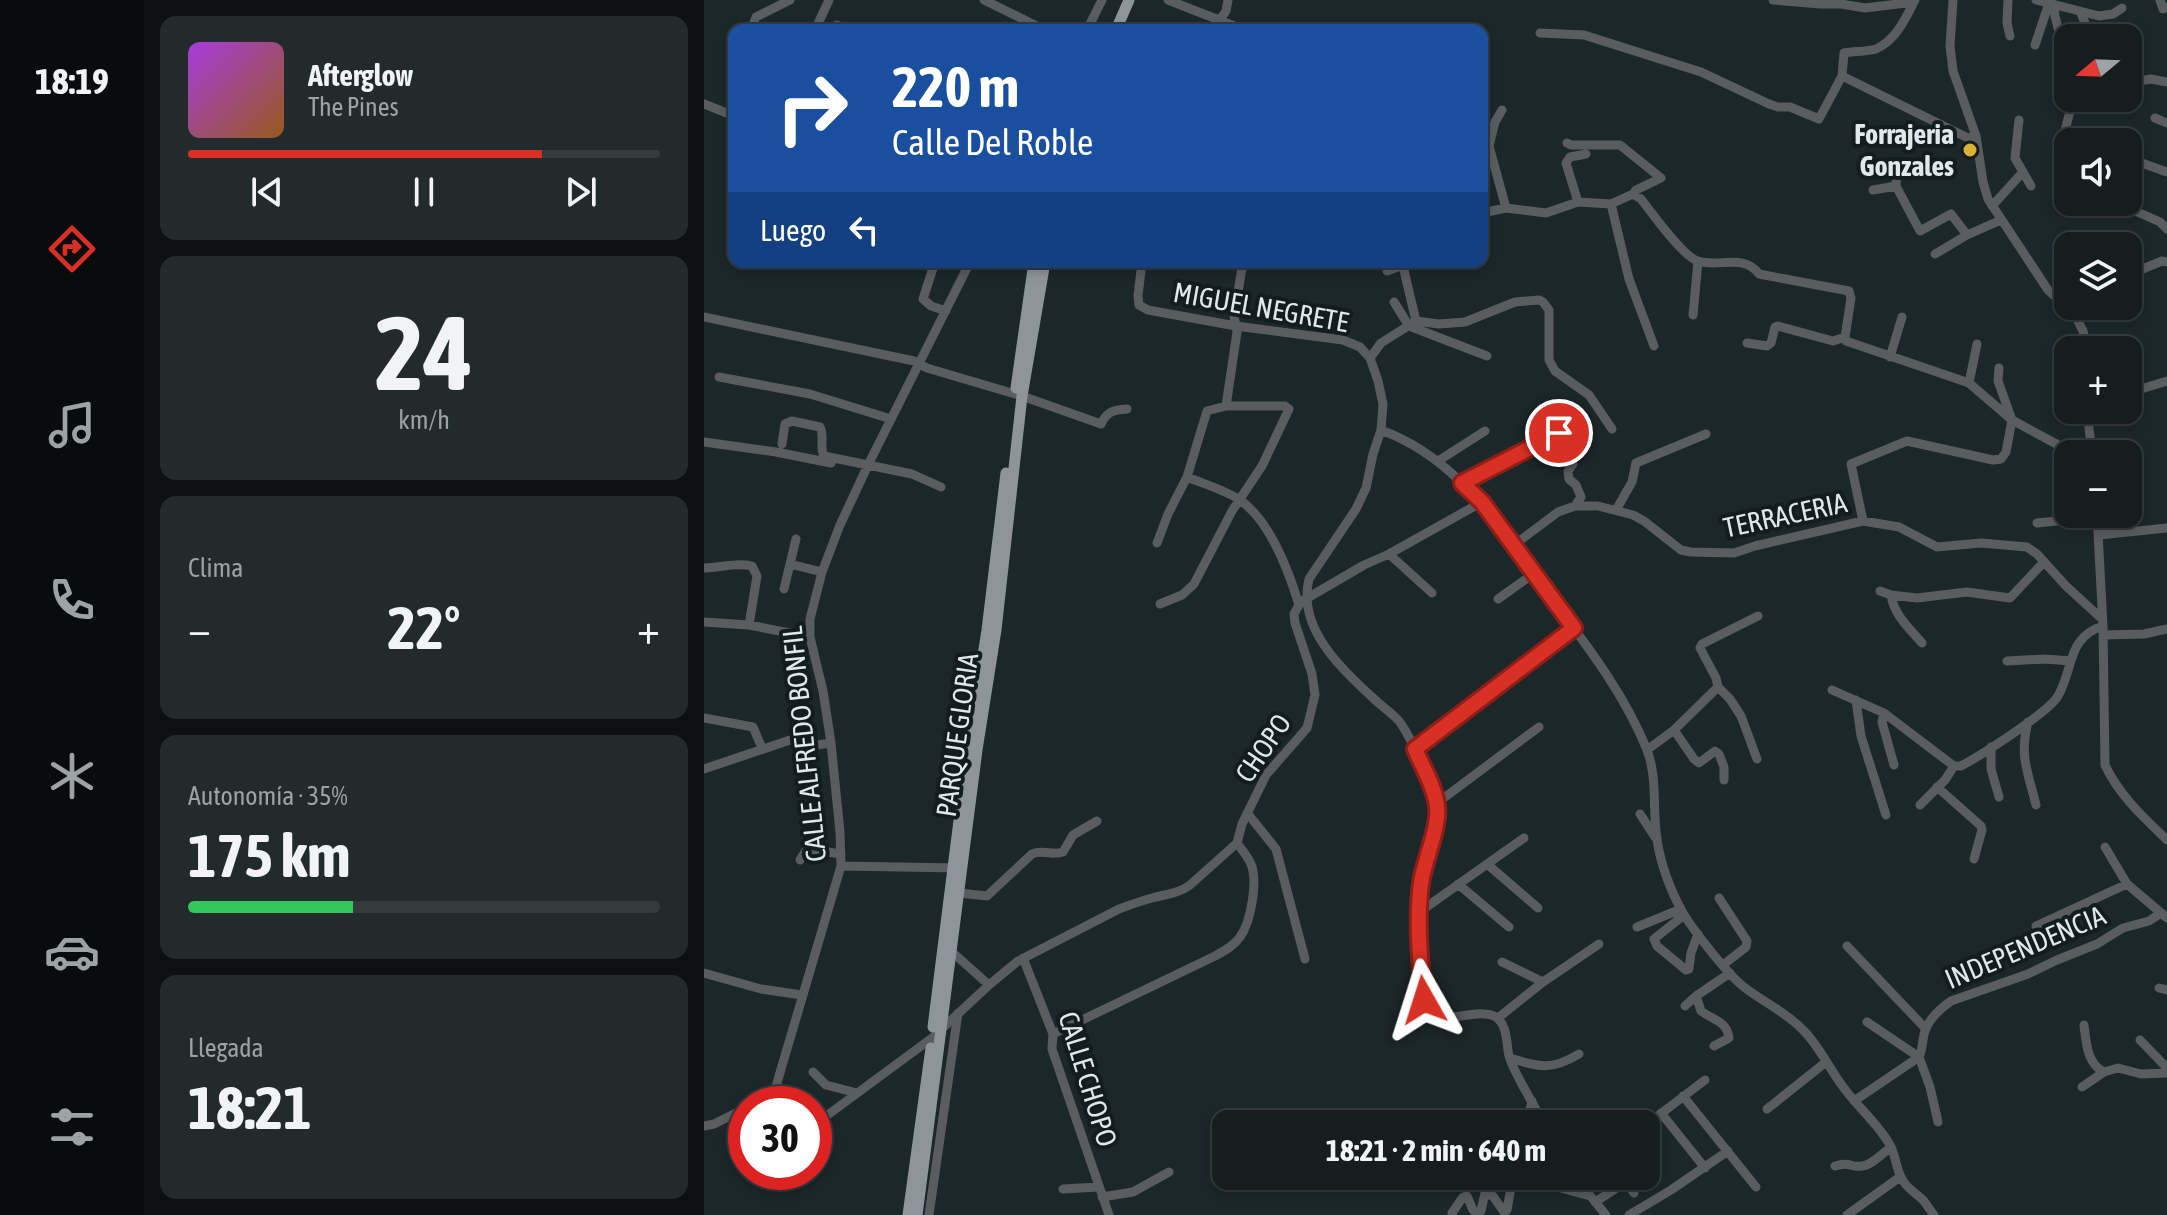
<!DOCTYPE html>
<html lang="es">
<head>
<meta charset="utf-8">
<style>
	:root { --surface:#151d1f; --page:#222a2c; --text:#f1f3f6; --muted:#9da2a4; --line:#343b3d; --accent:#d93025 }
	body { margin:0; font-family:"Asap Condensed",sans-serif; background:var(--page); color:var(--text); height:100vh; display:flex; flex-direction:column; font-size:30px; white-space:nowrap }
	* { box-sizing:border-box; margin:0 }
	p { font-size:26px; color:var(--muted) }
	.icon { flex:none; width:44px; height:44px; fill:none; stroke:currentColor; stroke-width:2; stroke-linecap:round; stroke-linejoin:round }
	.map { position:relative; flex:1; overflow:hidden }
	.side { display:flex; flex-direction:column; gap:16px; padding:16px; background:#0c1011; width:560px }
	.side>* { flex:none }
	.top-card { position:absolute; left:24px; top:24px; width:760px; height:244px; border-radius:16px; box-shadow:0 4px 12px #0003,0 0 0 2px var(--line); background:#1a4fa0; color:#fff; overflow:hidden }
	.needle { width:52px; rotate:251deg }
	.buttons { position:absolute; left:1350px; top:24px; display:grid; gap:16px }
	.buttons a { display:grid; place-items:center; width:88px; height:88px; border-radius:16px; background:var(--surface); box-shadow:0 4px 12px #0003,0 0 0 2px var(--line); font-size:40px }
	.speed { position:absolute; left:24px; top:1086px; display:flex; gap:16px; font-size:40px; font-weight:700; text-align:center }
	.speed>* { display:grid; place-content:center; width:104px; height:104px; border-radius:50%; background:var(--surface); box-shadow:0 4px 12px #0003,0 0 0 2px var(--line); line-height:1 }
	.speed .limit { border:12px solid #d22; background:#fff; color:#111 }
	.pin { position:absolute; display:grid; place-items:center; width:68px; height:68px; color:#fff; margin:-34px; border:4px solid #fff; border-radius:50%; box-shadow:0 2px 8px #0007 }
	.me { position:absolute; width:88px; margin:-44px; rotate:354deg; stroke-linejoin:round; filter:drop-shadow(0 0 6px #0008) }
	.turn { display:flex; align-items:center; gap:28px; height:168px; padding:0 32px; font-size:36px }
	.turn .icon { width:104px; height:104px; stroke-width:2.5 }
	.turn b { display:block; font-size:56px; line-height:68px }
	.then { display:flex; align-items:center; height:76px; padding:0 32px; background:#0003; gap:16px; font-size:30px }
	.big { font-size:60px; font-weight:700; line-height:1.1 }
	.side .tile { flex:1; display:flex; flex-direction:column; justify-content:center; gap:12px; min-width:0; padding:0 28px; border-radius:16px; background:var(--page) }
	.side .dial { align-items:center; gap:0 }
	.dial b { font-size:104px; line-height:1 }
	.song { display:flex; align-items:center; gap:24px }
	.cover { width:96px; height:96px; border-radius:12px; background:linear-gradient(135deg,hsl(280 70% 55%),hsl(30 70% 35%)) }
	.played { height:8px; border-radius:4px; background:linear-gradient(90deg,var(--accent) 75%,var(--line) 75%) }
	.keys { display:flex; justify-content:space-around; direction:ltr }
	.heat { display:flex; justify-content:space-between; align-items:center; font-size:44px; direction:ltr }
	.charge { height:12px; border-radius:6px; background:linear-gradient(90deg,#34c759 35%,var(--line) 0) }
	.trip { position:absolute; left:508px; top:1110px; width:448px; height:80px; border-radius:16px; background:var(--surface); box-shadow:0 4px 12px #0003,0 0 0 2px var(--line); font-weight:700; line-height:80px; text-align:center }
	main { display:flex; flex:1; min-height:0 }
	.menu { display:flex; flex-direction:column; width:144px; justify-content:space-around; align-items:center; background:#080c0c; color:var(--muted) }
	.menu .icon { width:56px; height:56px }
	.menu .selected { color:var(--accent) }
	.menu b { font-size:36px; color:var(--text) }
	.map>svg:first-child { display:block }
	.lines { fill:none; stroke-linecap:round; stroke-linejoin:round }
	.minor { stroke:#595d60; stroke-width:9 }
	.major { stroke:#8d959b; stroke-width:11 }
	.route-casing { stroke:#8d1f18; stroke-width:20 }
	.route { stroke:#d93025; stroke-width:14 }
	.poi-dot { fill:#deb133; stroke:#131d20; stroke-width:3 }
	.labels { text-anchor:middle; stroke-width:8; stroke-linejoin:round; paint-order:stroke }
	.poi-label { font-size:28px; font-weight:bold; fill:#e1e8ea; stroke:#131d20; text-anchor:end }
	.street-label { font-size:28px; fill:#e1e8ea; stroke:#131d20 }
</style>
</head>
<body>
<main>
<nav class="menu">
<b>18:19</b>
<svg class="icon selected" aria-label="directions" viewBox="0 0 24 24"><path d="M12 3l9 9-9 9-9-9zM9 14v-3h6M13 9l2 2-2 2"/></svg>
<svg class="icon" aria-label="music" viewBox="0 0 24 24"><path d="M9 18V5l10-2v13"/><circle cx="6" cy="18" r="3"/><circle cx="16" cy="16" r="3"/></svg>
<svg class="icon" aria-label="phone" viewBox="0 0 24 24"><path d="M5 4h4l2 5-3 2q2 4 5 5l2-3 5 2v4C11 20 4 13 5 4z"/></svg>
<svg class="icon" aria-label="climate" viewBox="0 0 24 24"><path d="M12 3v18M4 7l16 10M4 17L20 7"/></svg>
<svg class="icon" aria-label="car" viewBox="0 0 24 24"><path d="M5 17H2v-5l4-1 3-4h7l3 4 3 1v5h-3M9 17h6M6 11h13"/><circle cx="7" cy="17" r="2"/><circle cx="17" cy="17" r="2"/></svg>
<svg class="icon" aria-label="filters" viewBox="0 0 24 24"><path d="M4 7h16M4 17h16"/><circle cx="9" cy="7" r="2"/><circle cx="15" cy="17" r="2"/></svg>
</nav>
<section class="side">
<div class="tile">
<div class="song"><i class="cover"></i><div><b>Afterglow</b><p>The Pines</p></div></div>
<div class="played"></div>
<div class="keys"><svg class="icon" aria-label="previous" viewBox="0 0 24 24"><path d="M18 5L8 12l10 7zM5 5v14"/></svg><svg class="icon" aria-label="pause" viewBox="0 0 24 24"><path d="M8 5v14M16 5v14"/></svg><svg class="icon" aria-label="next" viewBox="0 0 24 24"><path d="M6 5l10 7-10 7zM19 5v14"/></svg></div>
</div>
<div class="tile dial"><b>24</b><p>km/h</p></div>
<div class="tile"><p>Clima</p>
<div class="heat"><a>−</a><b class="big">22°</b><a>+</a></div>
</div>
<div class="tile"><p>Autonomía · 35%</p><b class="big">175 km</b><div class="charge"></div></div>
<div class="tile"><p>Llegada</p><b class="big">18:21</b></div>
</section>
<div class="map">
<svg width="1463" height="1215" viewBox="0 0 1463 1215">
	<rect width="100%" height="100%" fill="#1c2729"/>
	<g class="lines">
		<path class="minor" d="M 280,0 L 341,30
			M 464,0 L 533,27
			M 1069,0 L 1116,4 L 1137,4 L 1161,8 L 1210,2
			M 1249,0 L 1246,46 L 1249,71 L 1272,136 L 1279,182 L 1284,199 L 1344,290 L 1371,315 L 1379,331 L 1384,350
			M 1304,0 L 1303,23 L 1306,36
			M 1332,0 L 1395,16 L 1409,14 L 1418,8
			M 1456,0 L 1459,9 L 1463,7
			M 1350,6 L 1351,16 L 1357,40
			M 1376,11 L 1384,30 L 1384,38
			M 515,21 L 522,11 L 524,0
			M 47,30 L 52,17 L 86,0
			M 111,30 L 125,0
			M 124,30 L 133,25 L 143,30
			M 383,30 L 398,0
			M 642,30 L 642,29
			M 836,33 L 880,35 L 997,72 L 1065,104 L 1074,107 L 1086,107 L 1115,119 L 1138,76 L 1140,53 C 1150,51 1162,52 1172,49 C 1192,40 1202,18 1211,0
			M 1331,45 L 1345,3 L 1344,0
			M 1138,76 L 1264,138 L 1272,136
			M 1424,83 L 1447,79 L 1463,82
			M 0,104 L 30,116
			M 798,110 L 791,122 L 785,146 L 802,208
			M 1451,118 L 1463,123
			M 1315,120 L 1311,158 L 1327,186
			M 863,143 L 867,145 L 916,145 L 957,178 L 932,190 L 929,194
			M 1364,156 C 1355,141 1364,121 1368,104 L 1372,100 L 1379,98
			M 1432,161 L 1463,172
			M 1192,186 L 1193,164
			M 1169,190 L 1192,186 L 1216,231 L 1247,214 L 1263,235
			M 874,202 L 862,163 L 866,157 L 882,154
			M 907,204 L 925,279 L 950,346
			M 1288,206 L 1319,172
			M 1420,206 L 1456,222 L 1463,229
			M 778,213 L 802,208 L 842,213 L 874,202 L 907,204 L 929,194 L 937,199 C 948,213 979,257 994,261 C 1014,268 1040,253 1055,274 L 1145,291 L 1147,298 L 1141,337 L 1142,341 L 1265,383 L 1308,420 L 1369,453 L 1382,454
			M 1375,236 L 1395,246
			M 1231,254 L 1263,235 L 1297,220
			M 229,262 L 230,265 L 219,299 L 227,306 L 242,311
			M 438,262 L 434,296 L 435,305 L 444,310 L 532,326 L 639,340 L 656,347 L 666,358 L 674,381 L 679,404 L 677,430 L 669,454 L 662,488 L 652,509 L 605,579 C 593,627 636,668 668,697 C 676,705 687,712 695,721 C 702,730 708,743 713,753 C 719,769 730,787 733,804 C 737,824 724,844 720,863 C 711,903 712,970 723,1009 C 740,1028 770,1007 790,1016 C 804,1023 802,1043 805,1056 C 811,1076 830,1104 840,1124
			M 698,262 L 712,321
			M 683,271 L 699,265
			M 1424,275 L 1458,261 L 1463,262
			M 690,302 L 705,326 L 783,356
			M 989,315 L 994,261
			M 0,317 L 210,361 L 223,368 L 318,396 L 397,424 C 403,411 410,410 423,409
			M 1043,343 L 1063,346 L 1067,343 L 1071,327 L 1074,326 L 1129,341 L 1141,337
			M 1186,357 L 1198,317
			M 666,358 L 677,343 L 712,321 L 735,324 L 761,322 L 811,302 L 835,300 L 839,302 L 845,310 L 845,360 L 851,371 L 885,395 L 908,429
			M 15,377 L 106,394 L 187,419
			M 1265,383 L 1273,344
			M 1424,393 L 1463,381
			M 522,406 L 533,332 L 530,316 L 539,262
			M 1383,410 L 1388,454
			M 677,430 C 757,460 790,523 839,587 C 877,638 919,690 943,750 C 954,779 948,809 953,839 C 956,863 967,892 979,913 C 990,931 1024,975 1040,987 C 1059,1002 1082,1012 1099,1030 C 1115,1046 1124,1066 1137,1084 C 1152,1106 1173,1122 1186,1145 C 1192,1156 1192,1169 1198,1179 C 1202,1188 1212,1193 1219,1200 C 1223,1205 1226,1210 1230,1215
			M 0,442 L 72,452 L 127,463
			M 78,444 L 81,424 L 88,421 L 116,427 C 121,437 115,447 120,456 L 208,474 L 237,487
			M 734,461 L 781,431
			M 869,464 L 864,471 L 865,479 L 872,485 L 877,497 L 871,506
			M 1357,476 L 1364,475
			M 758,483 L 879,420
			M 912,510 L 928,482 L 932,463 L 1002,434
			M 1393,514 L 1399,626 L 1401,765 C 1415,795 1439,817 1463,840
			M 1159,521 L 1147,464 L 1203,441 L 1289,460 L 1297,459 L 1302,452 L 1308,420 L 1294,381 L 1295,368
			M 1333,523 L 1394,517
			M 1395,535 L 1463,528
			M 453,543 L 464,514 L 483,477 L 503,411 L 522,406 L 581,406 L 585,409 L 558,466 L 528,511 L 490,584 L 478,595 L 456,604
			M 810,545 L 854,512 L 871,506 L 894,506 L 929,515 L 940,521 L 977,550 L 987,552 L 1030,553 L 1051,546 L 1159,521 L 1195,527 L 1233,547 L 1277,543 L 1323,547 L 1333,554 L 1362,586 L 1398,619
			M 685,554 L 728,593
			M 86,564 L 118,572
			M 0,568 C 16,568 32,562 48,566 L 53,576 L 45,625
			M 80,589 L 92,539
			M 1176,591 L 1187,595 L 1213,598 L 1263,592 L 1306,598 L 1339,563
			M 1187,595 C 1190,615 1205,628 1218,643
			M 794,599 L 829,574
			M 600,600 L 660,565 L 685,554 L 778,502
			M 0,622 L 45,625 L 106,637
			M 1399,635 L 1440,634 L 1463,629
			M 1303,661 L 1341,659 L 1367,661
			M 1128,690 L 1180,713 L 1250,766 L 1257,766 C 1276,756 1345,712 1354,696 C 1370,668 1363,637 1399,626
			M 1152,700 L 1157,736 L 1182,815
			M 1180,713 L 1178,722 L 1190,765
			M 0,718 L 49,727 L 58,748
			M 1324,722 C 1315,756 1324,772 1332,805
			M 970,730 L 990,759 L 995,763 L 1011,751 L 1015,754 L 1020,767 L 1020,780
			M 1287,747 L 1287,769 L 1295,797
			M 711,749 L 870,628
			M 943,750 L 970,730 L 1014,687
			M 1053,759 L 1037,716 L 1026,699 L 1014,687 L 1012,678 L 996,648 L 998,644 L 1054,616
			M 0,769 L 89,739 L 106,746 L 127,743
			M 1233,787 L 1277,826 L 1278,830 L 1270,859
			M 733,803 L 835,727
			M 1216,805 L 1241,780 L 1250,766
			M 544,814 L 572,849 L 601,959
			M 936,814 L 951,837
			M 1401,847 L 1423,884 L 1463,918
			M 96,860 L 103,849 L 137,854
			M 783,864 L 834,908
			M 137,866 L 254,868
			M 754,884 L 805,927
			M 255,893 L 283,896 L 328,854 C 339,849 348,856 359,852 L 369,835 L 393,821
			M 1015,898 L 1043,941 L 1042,947 L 1019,965
			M 714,913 L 820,838
			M 980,915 L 950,939 L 953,946 L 982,970 L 985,969 L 987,953 L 994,934
			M 1332,926 L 1423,884
			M 933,927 L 977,909
			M 1143,946 L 1222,1029
			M 248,952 L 285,985
			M 319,958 L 349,1034 L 348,1049 L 405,1215
			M 798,962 L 839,982
			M 0,973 L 57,989 L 98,995
			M 1455,988 L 1463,990
			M 992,996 L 997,1011 C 1009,1020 1023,1021 1025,1038 L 1010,1046
			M 981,1006 L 992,996 L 1026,973
			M 794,1018 L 839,982 L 895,944
			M 1163,1022 L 1215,1057 L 1226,1087 L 1234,1122
			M 1380,1025 C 1382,1042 1383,1064 1400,1072
			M 349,1034 L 511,956 C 520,951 530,946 536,937 C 547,922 554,881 547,864 C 544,857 538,850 533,843
			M 1436,1040 L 1463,1068
			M 806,1058 C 835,1067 847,1071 875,1054
			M 109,1072 L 122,1085 L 153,1093
			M 1378,1087 L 1400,1072 L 1414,1068 L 1437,1074 L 1463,1073
			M 979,1096 L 1052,1187
			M 1150,1101 L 1215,1057 C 1219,1049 1218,1040 1221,1031 C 1225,1019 1237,1008 1247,1001 L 1324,974 L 1353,960 L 1393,944 L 1419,928 L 1445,921 L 1457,913
			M 68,1104 L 70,1093 L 137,866 L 136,832 L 127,743 L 119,691 L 106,637 L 106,619 L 118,572 L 136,525 L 164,465 L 266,262
			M 1063,1109 L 1122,1062
			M 957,1113 L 1001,1168
			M 823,1124 L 828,1101
			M 110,1125 L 228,1038 L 285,985 L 314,961 L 415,909 C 426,905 436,901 448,898 C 462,894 474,894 486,885 L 533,843 L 538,824 L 562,775 L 603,728 L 611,695 L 608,674 L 591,623 L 590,614 L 595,605 C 585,572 566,521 536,500 C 521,490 500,484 483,477
			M 942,1125 L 1001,1080
			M 0,1126 L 10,1124 L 42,1108
			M 1131,1166 C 1147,1161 1146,1168 1158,1166 C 1168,1165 1179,1153 1187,1147
			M 829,1176 L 835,1182 L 886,1196
			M 870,1176 L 902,1215
			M 918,1176 L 930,1193
			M 359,1189 L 395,1187
			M 398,1197 L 429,1192 L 465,1172
			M 891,1202 L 922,1182
			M 748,1213 L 759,1197 L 763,1196 L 769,1210 L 773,1213 L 777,1211 L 781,1193 L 789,1196 L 800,1212 L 803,1210 L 809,1176
			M 225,1215 L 254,1013
			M 925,1215 L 967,1190 L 1024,1151
			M 1143,1215 L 1196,1177"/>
		<path class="major" d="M 412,30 L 425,0
			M 312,388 L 330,262
			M 229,1027 L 264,749 L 283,630 L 302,473
			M 204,1215 L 227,1048
			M 213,1215 L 273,750 L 292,630 L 318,396 L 341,262"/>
	</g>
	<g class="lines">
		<g class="route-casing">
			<path id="route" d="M 720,1000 C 716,961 712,922 717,883 C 720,861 736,826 733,806 C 731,787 718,766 711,749 L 870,628 L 778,502 L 758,483 L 855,433"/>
		</g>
		<use href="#route" class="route"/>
	</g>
	<circle class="poi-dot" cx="1266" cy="150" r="8"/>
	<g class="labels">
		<g class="poi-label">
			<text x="1250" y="144">Forrajeria<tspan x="1250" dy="32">Gonzales</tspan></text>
		</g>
		<g class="street-label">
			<text transform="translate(557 307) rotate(10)" y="10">MIGUEL NEGRETE</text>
			<text transform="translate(1081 515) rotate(-12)" y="10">TERRACERIA</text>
			<text transform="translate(253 735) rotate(-82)" y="10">PARQUE GLORIA</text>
			<text transform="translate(100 744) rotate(-96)" y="10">CALLE ALFREDO BONFIL</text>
			<text transform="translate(559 748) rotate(-56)" y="10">CHOPO</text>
			<text transform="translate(1321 947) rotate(-23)" y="10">INDEPENDENCIA</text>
			<text transform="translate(384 1079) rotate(73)" y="10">CALLE CHOPO</text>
		</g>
	</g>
</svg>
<div class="buttons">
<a><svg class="needle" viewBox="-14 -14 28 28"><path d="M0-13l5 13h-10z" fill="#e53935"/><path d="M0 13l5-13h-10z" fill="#9da2a4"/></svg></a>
<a><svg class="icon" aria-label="sound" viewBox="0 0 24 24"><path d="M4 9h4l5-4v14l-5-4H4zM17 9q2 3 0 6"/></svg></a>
<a><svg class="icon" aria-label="layers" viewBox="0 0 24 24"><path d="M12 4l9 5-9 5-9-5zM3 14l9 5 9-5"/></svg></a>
<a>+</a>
<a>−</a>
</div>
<div class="speed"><div class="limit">30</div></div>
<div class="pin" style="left:855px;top:433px;background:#d93025"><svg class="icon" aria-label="arrive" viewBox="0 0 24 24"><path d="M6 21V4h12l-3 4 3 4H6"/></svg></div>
<svg class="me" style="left:720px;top:1000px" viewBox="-20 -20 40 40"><path d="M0-17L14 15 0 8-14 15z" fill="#d93025" stroke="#fff" stroke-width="4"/></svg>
<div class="trip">18:21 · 2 min · 640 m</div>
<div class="top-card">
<div class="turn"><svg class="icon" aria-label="right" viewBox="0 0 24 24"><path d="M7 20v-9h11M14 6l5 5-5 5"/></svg><div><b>220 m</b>Calle Del Roble</div></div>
<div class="then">Luego<svg class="icon" aria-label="left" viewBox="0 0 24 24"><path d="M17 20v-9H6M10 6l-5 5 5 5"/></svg></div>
</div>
</div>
</main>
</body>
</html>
